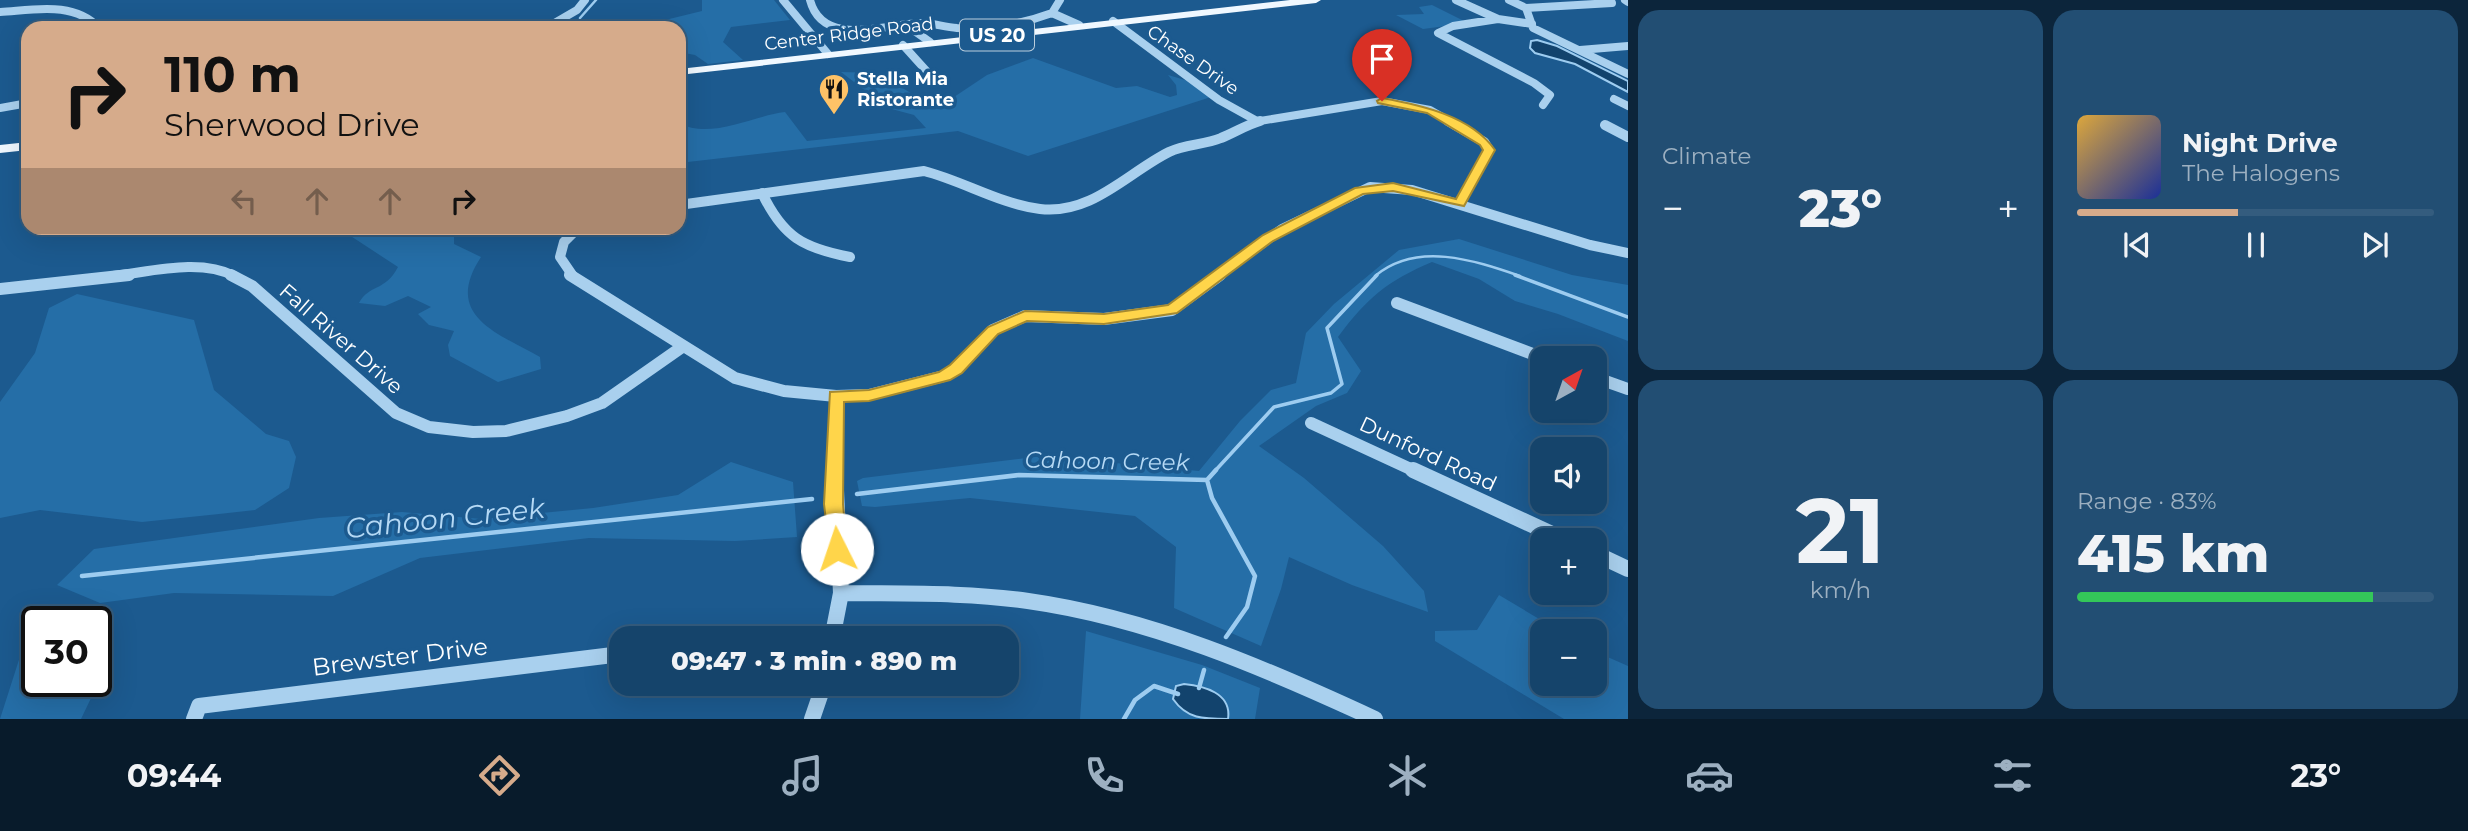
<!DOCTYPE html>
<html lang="en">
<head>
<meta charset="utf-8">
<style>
	:root { --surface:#15446b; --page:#224e73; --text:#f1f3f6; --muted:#9db0c1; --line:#345c7e; --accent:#d6ab8b }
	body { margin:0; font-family:Montserrat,sans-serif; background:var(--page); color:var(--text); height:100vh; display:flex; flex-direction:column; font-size:26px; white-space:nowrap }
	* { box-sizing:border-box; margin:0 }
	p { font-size:23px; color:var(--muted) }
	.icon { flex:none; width:38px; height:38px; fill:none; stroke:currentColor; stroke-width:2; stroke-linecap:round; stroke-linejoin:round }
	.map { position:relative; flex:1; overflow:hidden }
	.panel { display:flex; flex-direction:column; gap:10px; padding:10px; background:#0c253b; width:840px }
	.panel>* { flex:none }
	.banner { position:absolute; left:21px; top:21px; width:665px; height:214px; border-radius:21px; box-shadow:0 7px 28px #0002,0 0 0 2px var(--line); background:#d6ab8b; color:#111; overflow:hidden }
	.needle { width:46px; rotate:40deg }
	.controls { position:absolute; left:1530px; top:346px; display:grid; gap:14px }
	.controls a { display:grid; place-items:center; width:77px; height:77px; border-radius:14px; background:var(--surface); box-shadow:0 7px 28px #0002,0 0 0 2px var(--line); font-size:35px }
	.speed { position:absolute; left:21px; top:606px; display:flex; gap:14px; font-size:35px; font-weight:700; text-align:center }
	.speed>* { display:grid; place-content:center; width:91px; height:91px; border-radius:50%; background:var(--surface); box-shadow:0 7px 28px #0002,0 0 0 2px var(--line); line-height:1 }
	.speed .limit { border:4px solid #111; border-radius:10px; background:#fff; color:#111 }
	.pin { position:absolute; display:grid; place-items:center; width:60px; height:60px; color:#fff; margin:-72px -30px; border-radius:50% 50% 50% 0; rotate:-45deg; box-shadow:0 0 7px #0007 }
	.pin .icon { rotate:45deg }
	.me { position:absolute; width:77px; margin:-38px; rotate:356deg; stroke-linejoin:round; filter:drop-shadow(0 0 5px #0008) }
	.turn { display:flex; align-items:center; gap:24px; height:147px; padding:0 28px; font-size:32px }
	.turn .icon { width:91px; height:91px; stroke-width:2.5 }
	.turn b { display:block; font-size:49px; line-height:60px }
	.lanes { display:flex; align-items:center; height:66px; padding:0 28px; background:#0003; justify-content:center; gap:35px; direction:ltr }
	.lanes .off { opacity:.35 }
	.big { font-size:52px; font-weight:800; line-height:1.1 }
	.panel .tile { flex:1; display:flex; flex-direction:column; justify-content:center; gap:10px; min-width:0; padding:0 24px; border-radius:21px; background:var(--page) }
	.panel .dial { align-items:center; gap:0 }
	.dial b { font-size:91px; line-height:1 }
	.song { display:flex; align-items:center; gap:21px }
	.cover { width:84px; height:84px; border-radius:10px; background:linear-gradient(135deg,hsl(40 70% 55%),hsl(230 70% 35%)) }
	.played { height:7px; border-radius:4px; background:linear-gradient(90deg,var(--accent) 45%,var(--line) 45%) }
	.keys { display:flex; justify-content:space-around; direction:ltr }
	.heat { display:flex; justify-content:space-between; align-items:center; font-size:38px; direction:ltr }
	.charge { height:10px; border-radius:5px; background:linear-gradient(90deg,#34c759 83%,var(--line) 0) }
	.panel .tiles { flex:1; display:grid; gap:10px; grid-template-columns:repeat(2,1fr) }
	.trip { position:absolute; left:609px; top:626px; width:410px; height:70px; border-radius:21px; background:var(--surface); box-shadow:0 7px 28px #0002,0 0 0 2px var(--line); font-weight:800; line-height:70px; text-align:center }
	.tab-bar { display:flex; height:112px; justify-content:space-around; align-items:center; background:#081b2b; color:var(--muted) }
	.tab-bar .icon { width:49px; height:49px }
	.tab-bar .active { color:var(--accent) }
	.tab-bar b { font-size:32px; color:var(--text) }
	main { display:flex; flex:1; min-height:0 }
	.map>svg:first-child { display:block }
	.green { fill:#256ea7 }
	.water { fill:#12436d; stroke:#9dccf0; stroke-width:2 }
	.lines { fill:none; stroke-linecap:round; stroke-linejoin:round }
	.stream-far2 { stroke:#9dccf0; stroke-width:2.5 }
	.stream-far1 { stroke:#9dccf0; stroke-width:3.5 }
	.stream { stroke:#9dccf0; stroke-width:4.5 }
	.minor-far3 { stroke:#a9d0ee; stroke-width:8 }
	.minor-far2 { stroke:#a9d0ee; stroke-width:10 }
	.minor-far1 { stroke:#a9d0ee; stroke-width:12 }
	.minor { stroke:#a9d0ee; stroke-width:16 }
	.major { fill:#f0f8ff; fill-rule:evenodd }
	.route { fill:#ffd54a; stroke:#a68a30; stroke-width:2 }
	.labels { text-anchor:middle; stroke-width:7; stroke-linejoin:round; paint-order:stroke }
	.far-street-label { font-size:18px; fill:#fff; stroke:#1c5a8f }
	.far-poi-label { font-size:18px; font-weight:bold; fill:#fff; stroke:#1c5a8f; text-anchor:start }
	.shield { fill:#1c5a8f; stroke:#bbcedd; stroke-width:2 }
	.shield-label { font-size:19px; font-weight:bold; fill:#fff }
	.street-label { font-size:21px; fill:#fff; stroke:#1c5a8f }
	.water-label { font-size:23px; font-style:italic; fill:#b5d9f5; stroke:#1c5a8f }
	.near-street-label { font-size:24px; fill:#fff; stroke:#1c5a8f }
	.near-water-label { font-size:28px; font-style:italic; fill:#b5d9f5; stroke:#1c5a8f }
</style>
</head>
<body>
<main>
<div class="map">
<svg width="1628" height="719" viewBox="0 0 1628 719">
	<rect width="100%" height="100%" fill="#1c5a8f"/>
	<path class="green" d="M 702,0 L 774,0 L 790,20 L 731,27 L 723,42 L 743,60 L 708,64 L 695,55 L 679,52 L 679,28 L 628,28 L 629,25 L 657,22 L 702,11 Z
		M 1432,5 L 1468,23 L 1423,29 L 1396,15 L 1424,14 L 1419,7 Z
		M 1033,58 L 1116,88 L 1137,86 L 1170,97 L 1177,95 L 1176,85 L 1168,75 L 1192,82 L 1211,97 L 1028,156 L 958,131 L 679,163 L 679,123 C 710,140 752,116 785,112 L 807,141 L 926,128 L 914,115 L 888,108 L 841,72 L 878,73 L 914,95 L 950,107 L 951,99 L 987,75 Z
		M 343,228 L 454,228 L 454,244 L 481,257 C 443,315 495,332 540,357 L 541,369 L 498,382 L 450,356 L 448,345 L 454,331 L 429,325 L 418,314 L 431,307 L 408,296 L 385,306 L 359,303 C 369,284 385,292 398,267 L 340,229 Z
		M 1459,239 L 1572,275 L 1628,285 L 1628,341 L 1558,314 L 1515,301 L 1479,279 L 1432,262 C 1387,281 1367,298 1338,337 L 1361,371 L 1347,393 L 1316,406 L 1259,446 L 1304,478 L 1383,546 L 1424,591 L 1428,612 L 1352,585 L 1289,557 L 1281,589 L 1261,646 L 1174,608 L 1176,547 L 1135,516 L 970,498 L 875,507 L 862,506 L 857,481 L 863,478 L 1043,456 L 1199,471 L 1240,421 L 1271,390 L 1296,383 L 1306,333 L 1334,304 L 1399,250 Z
		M 77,294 L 194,320 L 214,390 L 266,434 L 289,441 L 296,457 L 289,488 L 255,510 L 219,514 L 142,522 L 40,510 L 0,518 L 0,402 L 35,353 L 49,308 Z
		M 731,462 L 793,482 L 797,537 L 735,541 L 589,538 L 420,558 L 333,596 L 174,593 L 100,603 L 57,585 L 94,549 L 319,518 L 402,512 L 481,519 L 593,508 L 678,495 Z
		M 1499,595 L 1561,632 L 1542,632 L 1542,684 L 1594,684 L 1594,651 L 1628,666 L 1628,719 L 1564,719 L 1435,641 L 1435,631 L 1477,630 Z
		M 1086,631 L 1202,665 L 1260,688 L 1255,719 L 1080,719 Z
		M 37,633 L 37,681 L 96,681 L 96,668 L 103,673 L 81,719 L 0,719 L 25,641 Z"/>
	<path class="water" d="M 1537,40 L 1557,46 L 1628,81 L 1628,92 L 1575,64 L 1535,53 L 1530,48 L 1531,41 Z
		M 1184,684 C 1204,686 1232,693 1228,719 C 1203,719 1187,719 1173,699 L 1176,686 Z"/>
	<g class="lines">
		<path class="stream-far2" d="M 580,18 L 596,0
			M 1375,276 C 1417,241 1473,260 1520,276"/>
		<path class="stream-far1" d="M 1515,275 L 1628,317
			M 1214,472 L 1274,407 L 1331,393 L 1342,384 L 1327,328 L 1377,275"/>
		<path class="stream" d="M 1207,480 L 1212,498 L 1255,576 L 1247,607 L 1226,637
			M 857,494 L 1019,475 L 1207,480 L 1216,470
			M 82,576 L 812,499
			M 1199,688 L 1204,670
			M 1124,719 L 1135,700 L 1154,686 L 1178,694"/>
		<path class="minor-far3" d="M 783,0 L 828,54
			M 810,0 C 823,50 889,22 925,23 C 935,24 946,27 957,28 C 989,30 1022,24 1052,13 L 1060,0
			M 1456,0 L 1498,19 L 1453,26 L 1438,33 L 1534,83 L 1550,95 L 1543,105
			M 1509,0 L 1526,8 L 1533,28 L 1628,74
			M 1625,0 L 1628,2
			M 1526,8 L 1612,3
			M 0,12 C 34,10 74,1 99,28
			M 1052,13 L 1079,25
			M 1498,19 L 1532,24
			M 1113,21 L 1219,100 L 1257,121
			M 906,25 L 930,42
			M 546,28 L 577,10 L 585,0
			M 903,45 L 931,76
			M 1580,50 L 1628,46
			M 1614,99 L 1628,106
			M 0,108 L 28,103
			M 1254,122 L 1382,101 L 1430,110 L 1451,122"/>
		<path class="minor-far2" d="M 1448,121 L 1484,142 L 1489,150 L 1459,203
			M 1605,125 L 1628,137
			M 762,193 C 783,237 803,248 850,257
			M 679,205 L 924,171 C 963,181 1000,204 1040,209 C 1092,215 1127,173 1169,152 C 1185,144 1204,145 1221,138 C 1234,133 1246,125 1260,121
			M 113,276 C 150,272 200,258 234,276
			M 573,276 L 560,257 L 564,242 L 578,228
			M 1218,276 L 1282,229 L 1370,187 L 1412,190 L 1590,245 L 1628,253"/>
		<path class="minor-far1" d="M 231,275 L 252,286 L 396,413 L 429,427 L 473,432 L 506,431 L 567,416 L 602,403 L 682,347
			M 570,275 L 735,378 L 784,391 L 836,396 L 869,395 L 944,376 L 956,369 L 993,330 L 1025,316 L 1104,319 L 1172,310 L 1220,275
			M 0,289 L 129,275
			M 1397,303 L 1546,359
			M 1594,377 L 1628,389
			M 1311,423 L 1417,472
			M 835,472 L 836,396"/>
		<path class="minor" d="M 1413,470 L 1567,541
			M 1594,553 L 1628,569
			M 841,593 C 903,594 966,592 1028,601 C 1149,618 1265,668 1375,719
			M 832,639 L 841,593 L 835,470
			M 194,719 L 199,706 L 621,654
			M 812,719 L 824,684"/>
		<path class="major" d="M 1290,0 L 1321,0 L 1316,3 L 679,75 L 679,69 Z
			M 28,142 L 28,150 L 0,153 L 0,145 Z"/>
	</g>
	<path class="route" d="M 1382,98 C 1421,105 1471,116 1495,150 L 1464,206 L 1393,191 L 1363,194 L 1273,241 L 1177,313 L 1104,324 L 1027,321 L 998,334 L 962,373 L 950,380 L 869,401 L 844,402 L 843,504 L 847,549 L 844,554 L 830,554 L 824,504 L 830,392 L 869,390 L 939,372 L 950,365 L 988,327 L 1025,311 L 1104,314 L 1168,305 L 1263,235 L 1355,188 L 1393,183 L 1456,199 L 1483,150 L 1480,145 L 1427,113 L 1378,103 L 1377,101 Z"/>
	<defs>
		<g id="restaurant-pin" transform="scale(1.575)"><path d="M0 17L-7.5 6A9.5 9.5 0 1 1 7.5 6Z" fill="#fec267" stroke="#1c5a8f"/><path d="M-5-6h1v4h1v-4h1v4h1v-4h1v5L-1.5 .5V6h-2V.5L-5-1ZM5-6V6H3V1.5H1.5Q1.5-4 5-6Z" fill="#111"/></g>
	</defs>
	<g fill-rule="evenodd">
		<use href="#restaurant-pin" x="834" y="89"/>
	</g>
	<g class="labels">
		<g class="far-street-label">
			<text transform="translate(849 34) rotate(-7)" y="6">Center Ridge Road</text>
			<text transform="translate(1193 60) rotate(35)" y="6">Chase Drive</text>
		</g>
		<g class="far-poi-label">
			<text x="857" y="85">Stella Mia<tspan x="857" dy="21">Ristorante</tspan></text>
		</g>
		<rect class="shield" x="960" y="19.5" width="74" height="31" rx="5"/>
		<g class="shield-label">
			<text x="997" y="42">US 20</text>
		</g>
		<g class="street-label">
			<text transform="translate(341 339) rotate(41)" y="7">Fall River Drive</text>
			<text transform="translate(1428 454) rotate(25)" y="7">Dunford Road</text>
		</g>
		<g class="water-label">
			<text transform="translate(1107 461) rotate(1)" y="8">Cahoon Creek</text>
		</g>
		<g class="near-street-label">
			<text transform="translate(400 657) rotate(-7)" y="8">Brewster Drive</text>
		</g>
		<g class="near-water-label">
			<text transform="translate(445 518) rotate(-6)" y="10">Cahoon Creek</text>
		</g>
	</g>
</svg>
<div class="controls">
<a><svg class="needle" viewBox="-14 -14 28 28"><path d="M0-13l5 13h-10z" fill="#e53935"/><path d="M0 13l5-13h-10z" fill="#9db0c1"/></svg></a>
<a><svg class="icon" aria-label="sound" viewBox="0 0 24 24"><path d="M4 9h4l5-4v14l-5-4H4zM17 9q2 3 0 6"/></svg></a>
<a>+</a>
<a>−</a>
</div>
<div class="speed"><div class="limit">30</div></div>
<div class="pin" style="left:1382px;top:101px;background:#d93025"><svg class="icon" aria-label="arrive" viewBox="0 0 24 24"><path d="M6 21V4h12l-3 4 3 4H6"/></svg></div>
<svg class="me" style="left:837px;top:549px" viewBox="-20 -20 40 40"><circle r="19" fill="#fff"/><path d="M0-13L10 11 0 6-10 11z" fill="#ffd54a"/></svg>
<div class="trip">09:47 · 3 min · 890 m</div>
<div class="banner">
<div class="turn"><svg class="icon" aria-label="right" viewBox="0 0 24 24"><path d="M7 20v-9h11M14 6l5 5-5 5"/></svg><div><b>110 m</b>Sherwood Drive</div></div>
<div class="lanes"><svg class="icon off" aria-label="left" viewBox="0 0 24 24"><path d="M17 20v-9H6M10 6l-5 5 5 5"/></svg><svg class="icon off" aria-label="ahead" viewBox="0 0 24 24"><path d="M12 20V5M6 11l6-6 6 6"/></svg><svg class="icon off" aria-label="ahead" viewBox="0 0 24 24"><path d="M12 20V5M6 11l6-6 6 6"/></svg><svg class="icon" aria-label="right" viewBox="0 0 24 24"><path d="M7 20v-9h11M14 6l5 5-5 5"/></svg></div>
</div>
</div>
<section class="panel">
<div class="tiles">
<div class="tile"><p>Climate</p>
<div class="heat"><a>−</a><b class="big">23°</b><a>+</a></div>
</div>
<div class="tile">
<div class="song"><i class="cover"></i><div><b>Night Drive</b><p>The Halogens</p></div></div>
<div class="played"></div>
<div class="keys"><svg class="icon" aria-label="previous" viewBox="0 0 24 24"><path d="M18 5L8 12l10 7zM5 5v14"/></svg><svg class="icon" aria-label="pause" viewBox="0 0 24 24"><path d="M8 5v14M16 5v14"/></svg><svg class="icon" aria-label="next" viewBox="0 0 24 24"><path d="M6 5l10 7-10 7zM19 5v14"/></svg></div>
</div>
<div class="tile dial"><b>21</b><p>km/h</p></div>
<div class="tile"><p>Range · 83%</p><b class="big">415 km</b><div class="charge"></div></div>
</div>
</section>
</main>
<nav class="tab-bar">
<b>09:44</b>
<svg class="icon active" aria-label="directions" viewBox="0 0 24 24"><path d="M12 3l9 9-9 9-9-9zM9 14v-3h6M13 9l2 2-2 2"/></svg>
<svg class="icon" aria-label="music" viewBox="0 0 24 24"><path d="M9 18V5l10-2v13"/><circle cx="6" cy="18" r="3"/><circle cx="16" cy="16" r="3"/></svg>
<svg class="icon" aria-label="phone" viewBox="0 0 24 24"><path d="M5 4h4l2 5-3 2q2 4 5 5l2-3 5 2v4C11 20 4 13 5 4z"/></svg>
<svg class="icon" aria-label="climate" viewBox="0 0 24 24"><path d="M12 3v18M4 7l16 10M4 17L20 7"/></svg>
<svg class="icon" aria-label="car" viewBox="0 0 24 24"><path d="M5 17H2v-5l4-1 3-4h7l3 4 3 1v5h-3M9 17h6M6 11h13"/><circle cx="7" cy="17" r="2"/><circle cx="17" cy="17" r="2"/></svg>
<svg class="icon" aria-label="filters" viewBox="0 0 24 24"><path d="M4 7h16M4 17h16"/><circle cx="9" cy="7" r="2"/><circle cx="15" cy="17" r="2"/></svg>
<b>23°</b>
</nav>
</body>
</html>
